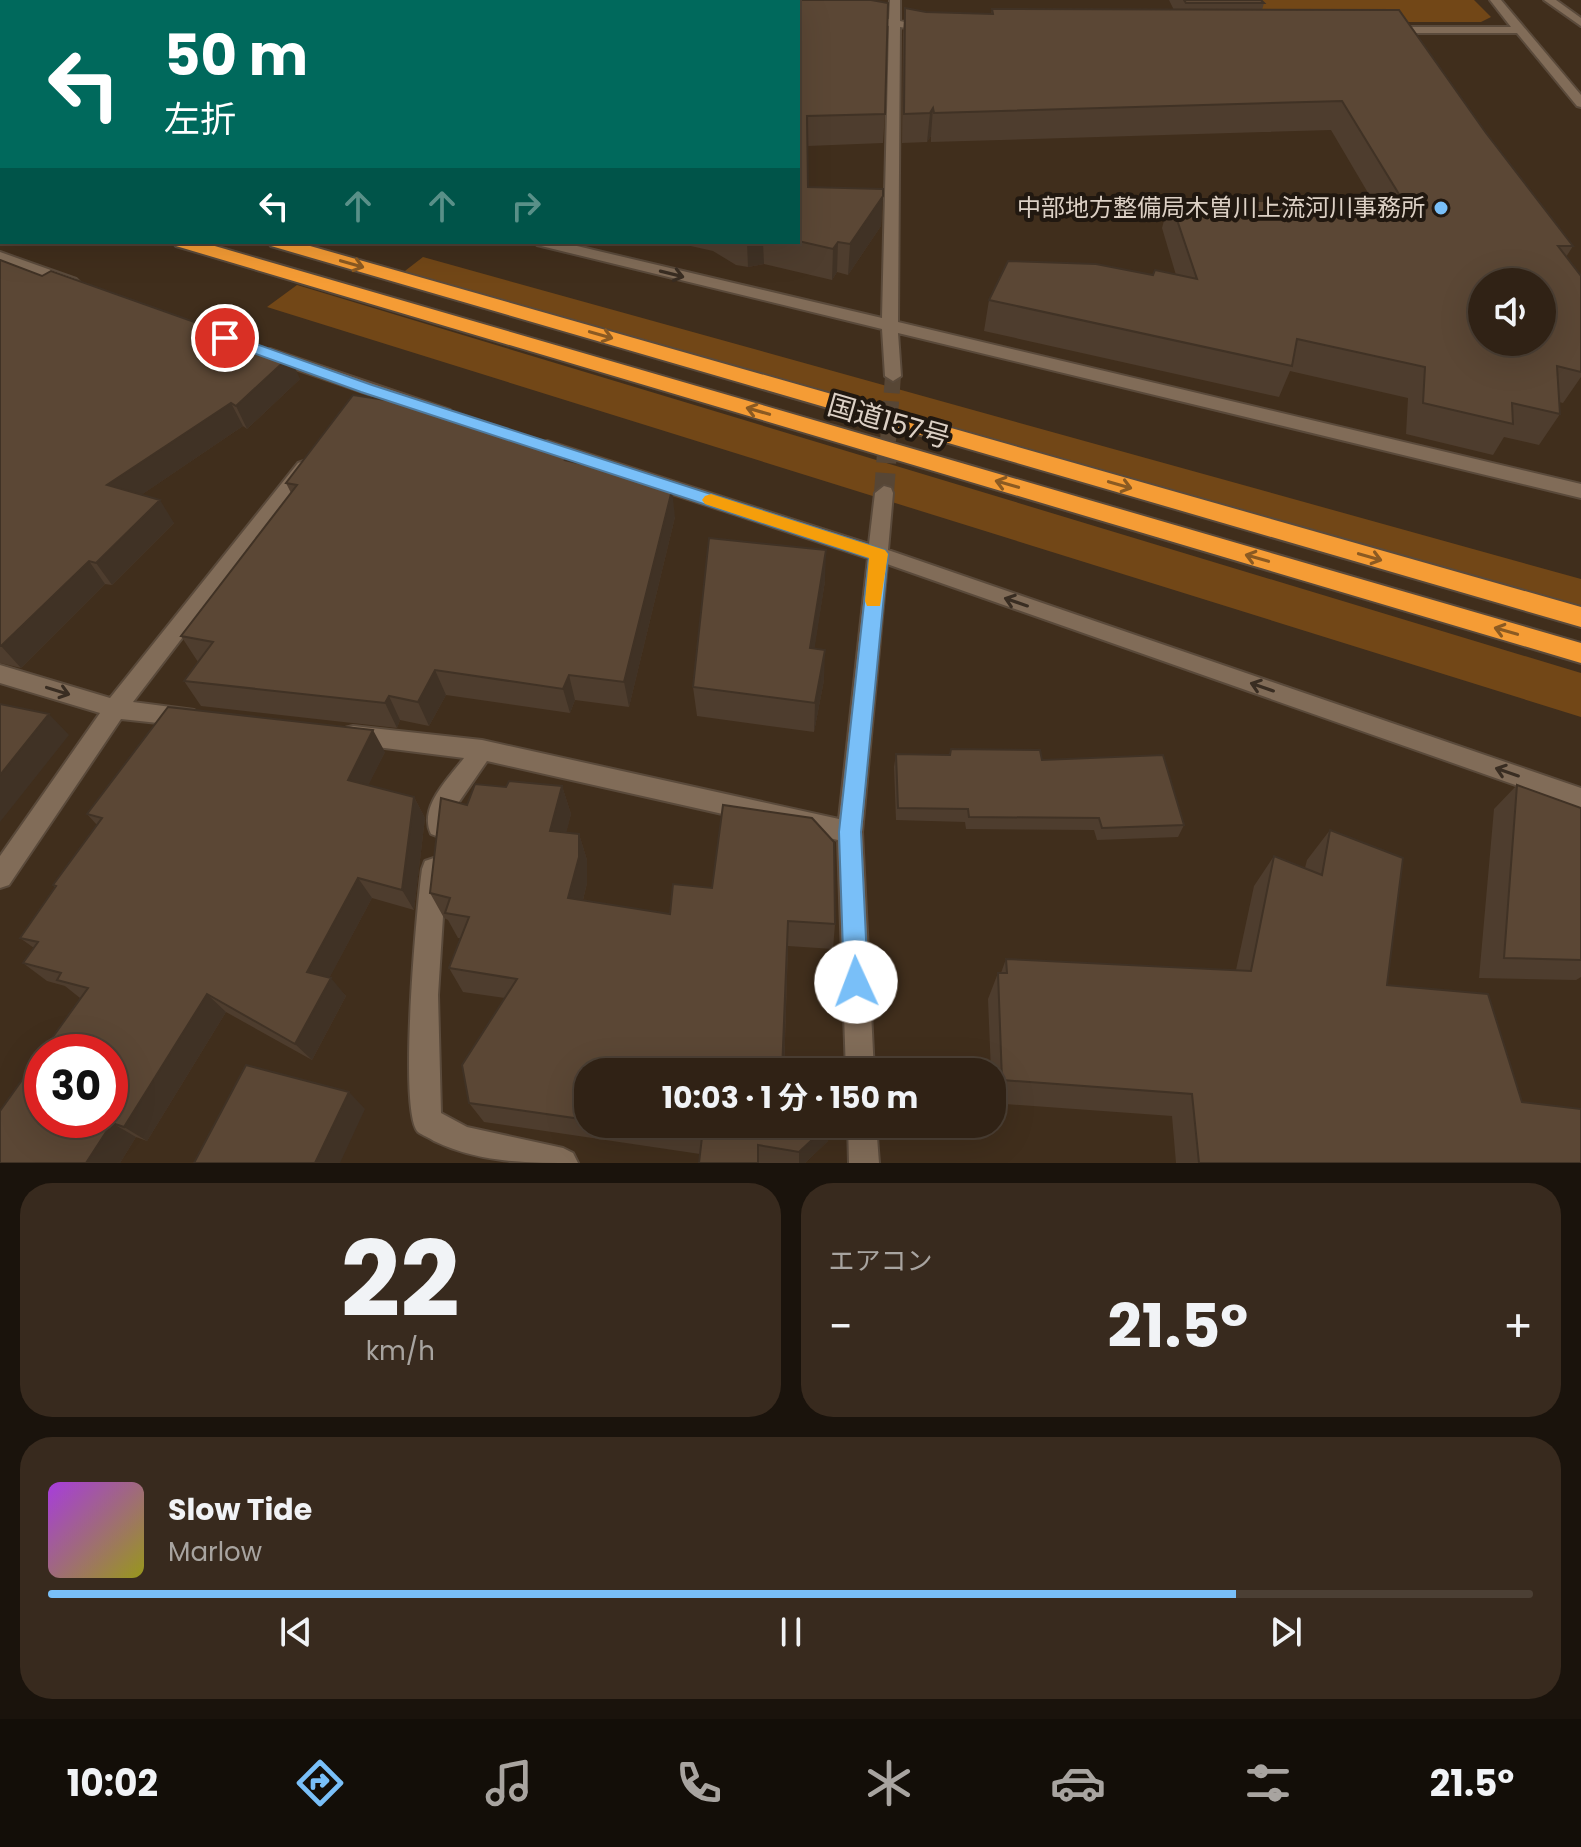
<!DOCTYPE html>
<html lang="ja">
<head>
<meta charset="utf-8">
<style>
	:root { --surface:#302215; --page:#382a1e; --text:#f1f3f6; --muted:#a8a4a0; --line:#4b3f34; --accent:#79bff8 }
	body { margin:0; font-family:Poppins,"Noto Sans JP",sans-serif; background:var(--page); color:var(--text); height:100vh; display:flex; flex-direction:column; font-size:30px; white-space:nowrap }
	* { box-sizing:border-box; margin:0 }
	p { font-size:26px; color:var(--muted) }
	.icon { flex:none; width:44px; height:44px; fill:none; stroke:currentColor; stroke-width:2; stroke-linecap:round; stroke-linejoin:round }
	.map { position:relative; height:1163px; overflow:hidden }
	.panel { display:flex; flex-direction:column; gap:20px; padding:20px; background:#1a130c; flex:1 }
	.panel>* { flex:none }
	.banner { position:absolute; left:0px; top:0px; width:800px; height:244px; box-shadow:0 8px 32px #0002,0 0 0 2px var(--line); background:#00695c; color:#fff; overflow:hidden }
	.fabs { position:absolute; left:1468px; top:268px; display:grid; gap:16px }
	.fabs a { display:grid; place-items:center; width:88px; height:88px; border-radius:50%; background:var(--surface); box-shadow:0 8px 32px #0002,0 0 0 2px var(--line); font-size:40px }
	.speed { position:absolute; left:24px; top:1034px; display:flex; gap:16px; font-size:40px; font-weight:700; text-align:center }
	.speed>* { display:grid; place-content:center; width:104px; height:104px; border-radius:50%; background:var(--surface); box-shadow:0 8px 32px #0002,0 0 0 2px var(--line); line-height:1 }
	.speed .limit { border:12px solid #d22; background:#fff; color:#111 }
	.pin { position:absolute; display:grid; place-items:center; width:68px; height:68px; color:#fff; margin:-34px; border:4px solid #fff; border-radius:50%; box-shadow:0 2px 8px #0007 }
	.me { position:absolute; width:88px; margin:-44px; rotate:358deg; stroke-linejoin:round; filter:drop-shadow(0 0 6px #0008) }
	.turn { display:flex; align-items:center; gap:28px; height:168px; padding:0 32px; font-size:36px }
	.turn .icon { width:104px; height:104px; stroke-width:2.5 }
	.turn b { display:block; font-size:56px; line-height:68px }
	.lanes { display:flex; align-items:center; height:76px; padding:0 32px; background:#0003; justify-content:center; gap:40px; direction:ltr }
	.lanes .off { opacity:.35 }
	.big { font-size:60px; font-weight:700; line-height:1.1 }
	.panel .card { flex:1; display:flex; flex-direction:column; justify-content:center; gap:12px; min-width:0; padding:0 28px; border-radius:32px; background:var(--page) }
	.panel .dial { align-items:center; gap:0 }
	.dial b { font-size:104px; line-height:1 }
	.song { display:flex; align-items:center; gap:24px }
	.cover { width:96px; height:96px; border-radius:12px; background:linear-gradient(135deg,hsl(280 70% 55%),hsl(60 70% 35%)) }
	.played { height:8px; border-radius:4px; background:linear-gradient(90deg,var(--accent) 80%,var(--line) 80%) }
	.keys { display:flex; justify-content:space-around; direction:ltr }
	.heat { display:flex; justify-content:space-between; align-items:center; font-size:44px; direction:ltr }
	.panel .tiles { flex:1; display:grid; gap:20px; grid-template-columns:1fr 1fr }
	.card:last-child { grid-column:span 2 }
	.trip { position:absolute; left:574px; top:1058px; width:432px; height:80px; border-radius:32px; background:var(--surface); box-shadow:0 8px 32px #0002,0 0 0 2px var(--line); font-weight:700; line-height:80px; text-align:center }
	.dock { display:flex; height:128px; justify-content:space-around; align-items:center; background:#130e08; color:var(--muted) }
	.dock .icon { width:56px; height:56px }
	.dock .current { color:var(--accent) }
	.dock b { font-size:36px; color:var(--text) }
	.map>svg:first-child { display:block }
	.green { fill:#724717 }
	.lines { fill:none; stroke-linecap:round; stroke-linejoin:round }
	.street-tunnel-far1 { stroke:#574635; stroke-width:16; stroke-dasharray:16 8; stroke-linecap:butt }
	.street-tunnel { stroke:#574635; stroke-width:20; stroke-dasharray:20 10; stroke-linecap:butt }
	.street-casing { stroke:#5a4a3b; stroke-width:4 }
	.highway-casing { stroke:#5a4a3b; stroke-width:4 }
	.street { fill:#816c58; fill-rule:evenodd }
	.highway { fill:#f59c35; fill-rule:evenodd }
	.wall { fill:#4e3d2e }
	.shaded-wall { fill:#403225 }
	.building { fill:#5b4735; stroke:#403225; stroke-width:2; fill-rule:evenodd }
	.oneway { stroke:#8b5a22 }
	.oneway2 { stroke:#392d22 }
	.route { fill:#79bff8; stroke:#4f7ca1; stroke-width:2 }
	.slow { fill:#f59e0b }
	.poi-dot { fill:#79bff8; stroke:#211810; stroke-width:3 }
	.labels { text-anchor:middle; stroke-width:8; stroke-linejoin:round; paint-order:stroke }
	.far-poi-label { font-size:24px; fill:#dcd0c5; stroke:#211810; text-anchor:end }
	.street-label { font-size:28px; fill:#dcd0c5; stroke:#211810 }
</style>
</head>
<body>
<div class="map">
<svg width="1581" height="1163" viewBox="0 0 1581 1163">
	<rect width="100%" height="100%" fill="#402e1c"/>
	<path class="green" d="M 1248,0 L 1474,0 L 1491,17 L 1481,22 L 1262,22 Z
		M 423,257 L 1581,579 L 1581,607 L 401,274 Z
		M 297,285 L 1581,673 L 1581,717 L 267,307 Z"/>
	<g class="lines">
		<path class="street-tunnel-far1" d="M 888,441 L 893,376"/>
		<path class="street-tunnel" d="M 884,493 L 888,439"/>
		<g class="street-casing">
			<path id="street" d="M 890,0 L 900,0 L 900,21 L 936,29 L 930,32 L 900,27 L 898,322 L 1581,484 L 1581,498 L 898,333 L 901,376 L 893,381 L 885,376 L 882,329 L 537,245 L 535,242 L 560,242 L 882,318 L 889,26 L 857,18 L 863,15 L 889,19 Z
				M 1490,0 L 1501,0 L 1581,95 L 1581,107 L 1577,106 L 1517,33 L 1386,33 L 1380,30 L 1386,27 L 1511,27 Z
				M 1544,0 L 1556,0 L 1581,18 L 1581,26 Z
				M 0,100 L 2,101 L 2,109 L 0,108 Z
				M 0,252 L 76,279 L 79,282 L 71,287 L 66,285 L 0,261 Z
				M 270,349 L 450,410 L 453,414 L 444,420 L 438,418 L 264,358 L 262,354 Z
				M 547,441 L 869,544 L 875,493 L 884,486 L 891,488 L 893,493 L 888,550 L 1581,788 L 1581,808 L 887,564 L 862,832 L 874,1072 L 846,1072 L 838,840 L 487,761 L 452,812 L 447,834 L 439,837 L 431,834 C 418,807 449,778 464,758 L 353,744 L 345,742 L 342,735 L 345,728 L 353,726 L 482,740 L 839,819 L 868,558 L 541,451 L 538,447 Z
				M 304,461 L 310,463 L 313,467 L 310,471 L 133,702 L 194,710 L 197,717 L 194,724 L 186,726 L 121,719 L 9,885 L 0,888 L 0,856 L 100,713 L 0,683 L 0,665 L 110,698 L 298,463 Z
				M 434,858 L 443,861 L 446,869 L 438,995 L 441,1113 L 467,1127 L 563,1148 L 573,1153 L 578,1163 C 526,1163 480,1163 434,1141 C 430,1138 422,1135 418,1132 C 398,1112 417,905 422,869 L 425,861 Z
				M 848,1124 L 876,1124 L 879,1163 L 849,1163 Z"/>
		</g>
		<g class="highway-casing">
			<path id="highway" d="M 0,157 L 2,158 L 2,168 L 0,167 Z
				M 0,184 L 2,184 L 2,194 L 0,194 Z
				M 173,242 L 201,242 L 1581,643 L 1581,663 L 176,246 Z
				M 268,242 L 296,242 L 1581,607 L 1581,627 L 271,246 Z"/>
		</g>
		<use href="#street" class="street"/>
		<use href="#highway" class="highway"/>
	</g>
	<path class="wall" d="M 0,0 L 871,0 L 888,3 L 885,114 L 883,143 L 808,146 L 808,187 L 883,189 L 881,226 L 848,275 L 837,272 L 832,280 L 764,264 L 748,267 L 736,265 L 713,251 L 673,242 L 798,242 L 798,2 L 2,2 L 2,97 L 0,93 Z
		M 1169,0 L 1261,0 L 1264,3 L 1262,10 L 1486,133 L 1573,246 L 1566,257 L 1581,276 L 1581,377 L 1563,403 L 1559,402 L 1560,414 L 1539,445 L 1504,437 L 1493,455 L 1406,434 L 1408,398 L 1290,371 L 1279,397 L 984,331 L 989,300 L 1153,275 L 1176,275 L 1162,228 L 1170,199 L 1374,203 L 1331,130 L 931,142 L 931,136 L 927,142 L 902,143 L 903,34 L 905,8 L 926,12 L 991,14 L 992,9 L 1174,10 Z
		M 0,260 L 300,379 L 247,429 L 243,426 L 141,495 L 174,523 L 112,585 L 105,584 L 21,668 L 0,663 Z
		M 573,462 L 675,517 L 629,707 L 575,700 L 570,713 L 446,695 L 429,726 L 400,720 L 397,728 L 201,706 L 184,681 L 198,662 L 181,636 L 291,493 L 286,483 Z
		M 825,581 L 814,649 L 824,680 L 814,732 L 697,716 L 693,687 Z
		M 951,749 L 1042,760 L 1184,825 L 1178,837 L 1097,840 L 1094,830 L 966,829 L 965,822 L 896,820 L 894,767 L 896,754 L 949,755 Z
		M 385,752 L 368,785 L 414,797 L 425,818 L 414,910 L 372,898 L 329,978 L 346,996 L 312,1060 L 226,1012 L 147,1141 L 136,1137 L 120,1163 L 0,1163 L 80,998 L 65,986 L 47,981 L 23,963 L 34,948 L 20,938 L 55,888 L 53,885 L 97,825 L 87,814 Z
		M 1517,785 L 1581,808 L 1581,977 L 1576,980 L 1479,978 L 1494,809 Z
		M 562,786 L 571,814 L 566,832 L 579,834 L 587,860 L 587,883 L 583,900 L 670,914 L 835,924 L 833,949 L 788,946 L 784,1072 L 588,1072 L 588,1124 L 830,1124 L 828,1141 L 805,1163 L 699,1163 L 700,1154 L 484,1122 L 469,1103 L 505,998 L 463,992 L 449,968 L 460,938 L 458,938 L 448,920 L 444,918 L 430,893 L 467,805 Z
		M 1330,830 L 1387,985 L 1522,1102 L 1581,1163 L 1176,1163 L 1172,1116 L 992,1103 L 992,1072 L 991,1072 L 988,999 L 998,973 L 1001,973 L 1006,959 L 1236,970 L 1254,886 L 1274,856 L 1305,868 L 1307,860 Z"/>
	<path class="shaded-wall" d="M 933,108 L 931,136 L 927,142 L 930,113 Z
		M 883,196 L 881,226 L 848,275 L 850,244 Z
		M 747,242 L 763,242 L 764,264 L 748,267 Z
		M 838,242 L 837,272 L 832,280 L 833,249 Z
		M 290,356 L 300,379 L 247,429 L 236,406 Z
		M 231,403 L 243,426 L 122,508 L 107,485 Z
		M 571,452 L 576,478 L 565,460 Z
		M 672,490 L 675,517 L 629,707 L 624,682 Z
		M 160,500 L 174,523 L 112,585 L 96,563 Z
		M 826,550 L 825,581 L 810,678 L 810,648 Z
		M 89,561 L 105,584 L 21,668 L 1,646 Z
		M 825,650 L 824,680 L 814,732 L 815,703 Z
		M 435,670 L 446,695 L 429,726 L 418,702 Z
		M 569,675 L 575,700 L 570,713 L 563,689 Z
		M 389,696 L 400,720 L 397,728 L 385,703 Z
		M 49,714 L 69,735 L 0,822 L 0,775 Z
		M 373,730 L 385,752 L 360,802 L 348,780 Z
		M 562,786 L 571,814 L 560,858 L 550,831 Z
		M 414,797 L 425,818 L 414,910 L 402,890 Z
		M 579,834 L 587,860 L 587,883 L 577,924 L 568,898 Z
		M 358,878 L 372,898 L 323,990 L 307,972 Z
		M 788,921 L 784,1072 L 782,1072 Z
		M 331,978 L 346,996 L 312,1060 L 295,1044 Z
		M 207,994 L 226,1012 L 147,1141 L 124,1127 Z
		M 349,1092 L 365,1109 L 340,1163 L 315,1163 Z
		M 112,1123 L 136,1137 L 120,1163 L 86,1163 Z
		M 829,1124 L 830,1124 L 828,1141 L 805,1163 L 799,1163 L 799,1152 Z"/>
	<path class="building" d="M 0,0 L 871,0 L 888,3 L 885,114 L 807,116 L 808,187 L 883,189 L 883,196 L 850,244 L 838,242 L 833,249 L 798,241 L 798,2 L 2,2 L 2,72 L 0,72 Z
		M 1184,0 L 1261,0 L 1264,3 L 1186,3 Z
		M 905,8 L 926,12 L 993,14 L 992,9 L 1399,10 L 1486,133 L 1573,246 L 1558,246 L 1581,276 L 1581,372 L 1557,366 L 1560,414 L 1512,403 L 1513,424 L 1423,403 L 1425,367 L 1297,339 L 1292,366 L 989,300 L 1008,261 L 1096,264 L 1153,275 L 1155,270 L 1197,279 L 1170,199 L 1405,204 L 1342,101 L 934,113 L 933,108 L 930,113 L 904,114 ZM 1482,282 L 1542,282 L 1542,342 L 1482,342 Z
		M 0,260 L 42,276 L 51,271 L 290,356 L 236,406 L 231,403 L 107,485 L 160,500 L 96,563 L 89,561 L 1,646 L 0,646 Z
		M 353,395 L 457,411 L 571,452 L 565,460 L 622,473 L 672,490 L 624,682 L 569,675 L 563,689 L 435,670 L 418,702 L 389,696 L 385,703 L 184,681 L 213,642 L 181,636 L 297,485 L 286,483 Z
		M 709,538 L 826,550 L 810,648 L 825,650 L 815,703 L 693,687 Z
		M 0,704 L 49,714 L 0,775 Z
		M 168,707 L 373,730 L 348,780 L 414,797 L 402,890 L 358,878 L 307,972 L 331,978 L 295,1044 L 207,994 L 124,1127 L 112,1123 L 86,1163 L 0,1163 L 0,1111 L 42,1052 L 42,1120 L 110,1120 L 110,1052 L 42,1052 L 88,988 L 57,980 L 61,973 L 23,963 L 38,942 L 20,938 L 56,886 L 53,885 L 102,818 L 87,814 Z
		M 951,749 L 1040,750 L 1042,760 L 1163,755 L 1184,825 L 1102,828 L 1099,818 L 969,817 L 968,809 L 898,808 L 896,754 L 950,755 Z
		M 509,781 L 562,786 L 550,831 L 579,834 L 579,857 L 568,898 L 670,914 L 673,884 L 712,888 L 723,805 L 812,818 L 834,842 L 835,924 L 788,921 L 782,1072 L 588,1072 L 588,1120 L 469,1103 L 462,1065 L 517,979 L 449,968 L 469,917 L 445,913 L 450,898 L 430,893 L 441,798 L 467,805 L 475,784 L 506,787 Z
		M 1517,785 L 1581,808 L 1581,960 L 1504,958 Z
		M 1330,830 L 1403,858 L 1387,985 L 1488,994 L 1522,1102 L 1581,1109 L 1581,1163 L 1199,1163 L 1192,1094 L 1002,1080 L 998,973 L 1007,973 L 1006,959 L 1251,971 L 1274,856 L 1322,875 Z
		M 246,1065 L 349,1092 L 315,1163 L 194,1163 Z
		M 614,1124 L 829,1124 L 799,1152 L 758,1145 L 758,1163 L 699,1163 L 702,1137 Z"/>
	<defs><path id="oneway-shaft" d="M-6 0H5M1.5-3L5.5 0L1.5 3" fill="none" stroke-width="1.6" stroke-linecap="round" stroke-linejoin="round" transform="scale(2)"/></defs>
	<g class="oneway">
		<use href="#oneway-shaft" transform="translate(352 264) rotate(16)"/>
		<use href="#oneway-shaft" transform="translate(601 335) rotate(16)"/>
		<use href="#oneway-shaft" transform="translate(758 411) rotate(-164)"/>
		<use href="#oneway-shaft" transform="translate(1007 484) rotate(-164)"/>
		<use href="#oneway-shaft" transform="translate(1120 485) rotate(16)"/>
		<use href="#oneway-shaft" transform="translate(1370 557) rotate(16)"/>
		<use href="#oneway-shaft" transform="translate(1257 558) rotate(-164)"/>
		<use href="#oneway-shaft" transform="translate(1506 631) rotate(-164)"/>
	</g>
	<g class="oneway2">
		<use href="#oneway-shaft" transform="translate(672 274) rotate(14)"/>
		<use href="#oneway-shaft" transform="translate(1016 602) rotate(-161)"/>
		<use href="#oneway-shaft" transform="translate(1262 687) rotate(-161)"/>
		<use href="#oneway-shaft" transform="translate(58 691) rotate(17)"/>
		<use href="#oneway-shaft" transform="translate(1507 772) rotate(-161)"/>
	</g>
	<path class="route" d="M 225,333 L 372,385 L 885,550 L 888,554 L 861,832 L 868,982 L 865,990 L 856,994 L 848,990 L 844,982 L 839,832 L 869,558 L 361,392 L 220,341 L 218,338 Z"/>
	<path class="slow" d="M 711,494 L 885,550 L 888,554 L 880,606 L 867,606 L 865,601 L 869,558 L 705,504 L 702,500 L 705,496 Z"/>
	<circle class="poi-dot" cx="1441" cy="208" r="8"/>
	<g class="labels">
		<g class="far-poi-label">
			<text x="1425" y="216">中部地方整備局木曽川上流河川事務所</text>
		</g>
		<g class="street-label">
			<text transform="translate(889 421) rotate(16)" y="10">国道157号</text>
		</g>
	</g>
</svg>
<div class="fabs">
<a><svg class="icon" aria-label="sound" viewBox="0 0 24 24"><path d="M4 9h4l5-4v14l-5-4H4zM17 9q2 3 0 6"/></svg></a>
</div>
<div class="speed"><div class="limit">30</div></div>
<div class="pin" style="left:225px;top:338px;background:#d93025"><svg class="icon" aria-label="arrive" viewBox="0 0 24 24"><path d="M6 21V4h12l-3 4 3 4H6"/></svg></div>
<svg class="me" style="left:856px;top:982px" viewBox="-20 -20 40 40"><circle r="19" fill="#fff"/><path d="M0-13L10 11 0 6-10 11z" fill="#79bff8"/></svg>
<div class="trip">10:03 · 1 分 · 150 m</div>
<div class="banner">
<div class="turn"><svg class="icon" aria-label="left" viewBox="0 0 24 24"><path d="M17 20v-9H6M10 6l-5 5 5 5"/></svg><div><b>50 m</b>左折</div></div>
<div class="lanes"><svg class="icon" aria-label="left" viewBox="0 0 24 24"><path d="M17 20v-9H6M10 6l-5 5 5 5"/></svg><svg class="icon off" aria-label="ahead" viewBox="0 0 24 24"><path d="M12 20V5M6 11l6-6 6 6"/></svg><svg class="icon off" aria-label="ahead" viewBox="0 0 24 24"><path d="M12 20V5M6 11l6-6 6 6"/></svg><svg class="icon off" aria-label="right" viewBox="0 0 24 24"><path d="M7 20v-9h11M14 6l5 5-5 5"/></svg></div>
</div>
</div>
<section class="panel">
<div class="tiles">
<div class="card dial"><b>22</b><p>km/h</p></div>
<div class="card"><p>エアコン</p>
<div class="heat"><a>−</a><b class="big">21.5°</b><a>+</a></div>
</div>
<div class="card">
<div class="song"><i class="cover"></i><div><b>Slow Tide</b><p>Marlow</p></div></div>
<div class="played"></div>
<div class="keys"><svg class="icon" aria-label="previous" viewBox="0 0 24 24"><path d="M18 5L8 12l10 7zM5 5v14"/></svg><svg class="icon" aria-label="pause" viewBox="0 0 24 24"><path d="M8 5v14M16 5v14"/></svg><svg class="icon" aria-label="next" viewBox="0 0 24 24"><path d="M6 5l10 7-10 7zM19 5v14"/></svg></div>
</div>
</div>
</section>
<nav class="dock">
<b>10:02</b>
<svg class="icon current" aria-label="directions" viewBox="0 0 24 24"><path d="M12 3l9 9-9 9-9-9zM9 14v-3h6M13 9l2 2-2 2"/></svg>
<svg class="icon" aria-label="music" viewBox="0 0 24 24"><path d="M9 18V5l10-2v13"/><circle cx="6" cy="18" r="3"/><circle cx="16" cy="16" r="3"/></svg>
<svg class="icon" aria-label="phone" viewBox="0 0 24 24"><path d="M5 4h4l2 5-3 2q2 4 5 5l2-3 5 2v4C11 20 4 13 5 4z"/></svg>
<svg class="icon" aria-label="climate" viewBox="0 0 24 24"><path d="M12 3v18M4 7l16 10M4 17L20 7"/></svg>
<svg class="icon" aria-label="car" viewBox="0 0 24 24"><path d="M5 17H2v-5l4-1 3-4h7l3 4 3 1v5h-3M9 17h6M6 11h13"/><circle cx="7" cy="17" r="2"/><circle cx="17" cy="17" r="2"/></svg>
<svg class="icon" aria-label="filters" viewBox="0 0 24 24"><path d="M4 7h16M4 17h16"/><circle cx="9" cy="7" r="2"/><circle cx="15" cy="17" r="2"/></svg>
<b>21.5°</b>
</nav>
</body>
</html>
